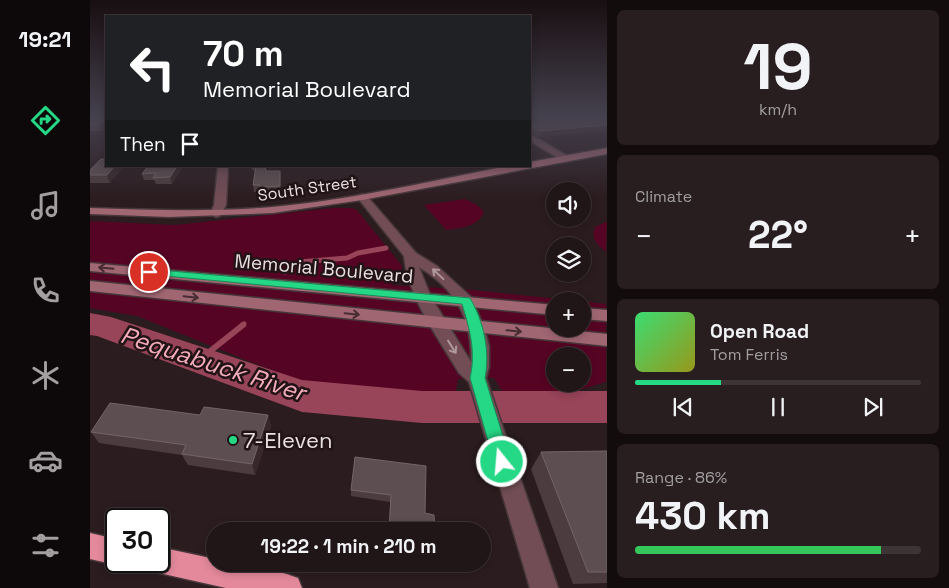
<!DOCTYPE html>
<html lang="en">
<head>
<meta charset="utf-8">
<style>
	:root { --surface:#201517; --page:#281e20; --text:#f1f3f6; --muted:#a29fa1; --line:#3d3436; --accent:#24d886 }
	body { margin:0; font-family:"Space Grotesk",sans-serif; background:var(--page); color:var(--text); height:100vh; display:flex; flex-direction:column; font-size:19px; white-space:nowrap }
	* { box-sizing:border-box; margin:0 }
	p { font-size:16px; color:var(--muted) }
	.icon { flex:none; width:28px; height:28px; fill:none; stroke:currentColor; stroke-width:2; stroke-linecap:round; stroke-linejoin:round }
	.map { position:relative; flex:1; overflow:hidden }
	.drawer { display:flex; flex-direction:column; gap:10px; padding:10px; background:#120c0d; width:342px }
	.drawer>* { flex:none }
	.guide { position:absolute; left:15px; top:15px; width:426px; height:152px; border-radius:0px; box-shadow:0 2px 8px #0003,0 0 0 1px var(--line); background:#202124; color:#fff; overflow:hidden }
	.tools { position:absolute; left:456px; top:182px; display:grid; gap:10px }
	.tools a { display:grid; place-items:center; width:45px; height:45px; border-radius:50%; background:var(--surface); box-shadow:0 2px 8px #0003,0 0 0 1px var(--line); font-size:25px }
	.speed { position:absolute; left:15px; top:508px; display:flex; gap:10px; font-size:25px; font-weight:700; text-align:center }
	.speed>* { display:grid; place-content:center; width:65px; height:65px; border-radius:50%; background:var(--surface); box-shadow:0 2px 8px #0003,0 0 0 1px var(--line); line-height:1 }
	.speed .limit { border:2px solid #111; border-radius:8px; background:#fff; color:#111 }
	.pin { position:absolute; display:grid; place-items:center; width:42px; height:42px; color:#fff; margin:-21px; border:2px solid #fff; border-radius:50%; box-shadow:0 1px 5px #0007 }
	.me { position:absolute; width:55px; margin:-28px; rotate:343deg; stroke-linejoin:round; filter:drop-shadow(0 0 4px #0008) }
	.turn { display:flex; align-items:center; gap:18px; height:105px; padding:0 15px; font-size:22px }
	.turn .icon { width:65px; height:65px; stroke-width:2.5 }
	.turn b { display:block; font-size:35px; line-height:42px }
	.then { display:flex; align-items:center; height:48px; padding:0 15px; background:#0003; gap:10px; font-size:19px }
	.big { font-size:38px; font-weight:600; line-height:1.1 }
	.drawer .tile { flex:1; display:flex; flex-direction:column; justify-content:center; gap:8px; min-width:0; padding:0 18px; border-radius:8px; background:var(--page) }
	.drawer .dial { align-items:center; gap:0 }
	.dial b { font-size:65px; line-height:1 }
	.song { display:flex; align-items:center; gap:15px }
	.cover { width:60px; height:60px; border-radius:8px; background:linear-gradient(135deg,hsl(140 70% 55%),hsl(60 70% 35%)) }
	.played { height:5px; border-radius:2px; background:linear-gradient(90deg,var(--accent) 30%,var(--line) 30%) }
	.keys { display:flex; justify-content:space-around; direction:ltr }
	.heat { display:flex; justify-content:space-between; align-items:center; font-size:28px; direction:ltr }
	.charge { height:8px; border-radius:4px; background:linear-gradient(90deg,#34c759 86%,var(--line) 0) }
	.trip { position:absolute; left:116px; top:522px; width:285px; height:50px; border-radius:25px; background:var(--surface); box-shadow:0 2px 8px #0003,0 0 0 1px var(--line); font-weight:600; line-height:50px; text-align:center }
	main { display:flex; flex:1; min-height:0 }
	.tab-bar { display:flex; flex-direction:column; width:90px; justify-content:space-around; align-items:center; background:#0d0809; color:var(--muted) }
	.tab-bar .icon { width:35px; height:35px }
	.tab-bar .current { color:var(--accent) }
	.tab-bar b { font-size:22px; color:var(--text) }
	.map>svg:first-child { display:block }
	.green { fill:#560423; fill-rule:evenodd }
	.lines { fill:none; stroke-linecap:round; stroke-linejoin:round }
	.stream-far1 { stroke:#984459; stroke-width:5 }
	.stream { stroke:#984459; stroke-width:6 }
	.river { fill:#984459; fill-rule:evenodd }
	.street-casing { stroke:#46373a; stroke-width:3 }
	.secondary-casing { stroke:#46373a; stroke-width:3 }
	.highway-casing { stroke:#46373a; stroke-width:3 }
	.street { fill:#724d55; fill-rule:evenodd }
	.secondary { fill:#a06672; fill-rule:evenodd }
	.highway { fill:#e4899c; fill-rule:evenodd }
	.wall { fill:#4c3c3f }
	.shaded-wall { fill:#38282b }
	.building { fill:#5d4e51; stroke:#736567 }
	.oneway { stroke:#472c32 }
	.oneway2 { stroke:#ae969b }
	.route { fill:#24d886; stroke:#178c57 }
	.poi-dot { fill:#24d886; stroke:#211316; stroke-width:2 }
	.labels { text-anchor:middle; stroke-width:5; stroke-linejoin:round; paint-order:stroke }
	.far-street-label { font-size:16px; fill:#eae0e1; stroke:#211316 }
	.street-label { font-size:19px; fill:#eae0e1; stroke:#211316 }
	.near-poi-label { font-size:22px; fill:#eae0e1; stroke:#211316; text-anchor:start }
	.near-water-label { font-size:24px; font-style:italic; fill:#f4acba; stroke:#211316 }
</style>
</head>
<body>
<main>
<nav class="tab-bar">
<b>19:21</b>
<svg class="icon current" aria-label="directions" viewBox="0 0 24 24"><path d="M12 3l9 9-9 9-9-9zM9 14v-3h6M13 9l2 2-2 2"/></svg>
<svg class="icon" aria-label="music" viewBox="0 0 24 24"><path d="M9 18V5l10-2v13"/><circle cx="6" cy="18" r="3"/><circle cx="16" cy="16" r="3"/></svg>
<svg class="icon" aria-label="phone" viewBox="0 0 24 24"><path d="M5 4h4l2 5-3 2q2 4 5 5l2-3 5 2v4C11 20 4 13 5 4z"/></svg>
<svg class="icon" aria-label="climate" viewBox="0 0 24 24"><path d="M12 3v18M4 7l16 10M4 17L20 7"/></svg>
<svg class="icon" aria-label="car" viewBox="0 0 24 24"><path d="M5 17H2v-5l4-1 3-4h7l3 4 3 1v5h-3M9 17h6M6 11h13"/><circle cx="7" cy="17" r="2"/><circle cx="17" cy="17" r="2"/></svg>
<svg class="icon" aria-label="filters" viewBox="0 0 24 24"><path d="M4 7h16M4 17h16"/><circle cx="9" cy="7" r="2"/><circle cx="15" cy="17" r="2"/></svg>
</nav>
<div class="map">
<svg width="517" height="588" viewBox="0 0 517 588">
	<rect width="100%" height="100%" fill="#2b1c1f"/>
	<path class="green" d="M 375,199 L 387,205 L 394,212 C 387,228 370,228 356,230 L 334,205 Z
		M 243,208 L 262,208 L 267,210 L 312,266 L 311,276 L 301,285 L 383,290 L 516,304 L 516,382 L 466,397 L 415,396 L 404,378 L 368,379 L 365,394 L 251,390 L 201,378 L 47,316 L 0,308 L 0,221 L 85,225 ZM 465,301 L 492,301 L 492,329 L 465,329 ZM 465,356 L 492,356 L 492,384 L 465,384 Z
		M 516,222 L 517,222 L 516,252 C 508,245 500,239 505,227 Z"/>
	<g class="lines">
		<path class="stream-far1" d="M 195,272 L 209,262 L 257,258 L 268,253 L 296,248
			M 151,326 L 154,324"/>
		<path class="stream" d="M 109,360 L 153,325"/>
		<path class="river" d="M 0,313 L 21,317 L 212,380 L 332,391 L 517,391 L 517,423 L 332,423 L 212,412 L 7,336 L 0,335 Z"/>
		<g class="street-casing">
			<path id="street" d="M 440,134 L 479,157 L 481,159 L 479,161 L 473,161 L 440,141 Z
				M 128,166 L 138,166 L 136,205 L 130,216 L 126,217 L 120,214 L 124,205 Z
				M 272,194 L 276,195 L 326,253 L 347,266 L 381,297 L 394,327 L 399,346 L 399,367 L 396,378 L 468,588 L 440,588 L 379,382 L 369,373 C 349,339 317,296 314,256 L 267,197 ZM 329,267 C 366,290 382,318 381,362 L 341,297 Z"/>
		</g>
		<g class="secondary-casing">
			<path id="secondary" d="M 517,148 L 517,154 L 272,200 L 183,213 L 79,217 L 0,214 L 0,208 C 61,210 122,212 182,207 C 260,200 341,181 418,166 L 440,166 L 440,162 Z
				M 0,263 L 465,305 L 465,315 L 0,271 Z
				M 0,281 L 517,334 L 517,346 L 0,291 Z
				M 492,308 L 517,310 L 517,321 L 492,319 Z"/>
		</g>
		<g class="highway-casing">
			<path id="highway" d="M 0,533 L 26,539 L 26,561 L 35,561 L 26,565 L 0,559 Z
				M 69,547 L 125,559 L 125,564 C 152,564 182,568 208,578 L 212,588 L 136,588 L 69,573 L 60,569 L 56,561 L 69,561 Z"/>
		</g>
		<use href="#street" class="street"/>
		<use href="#secondary" class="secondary"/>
		<use href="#highway" class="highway"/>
	</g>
	<path class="wall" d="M 0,116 L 16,116 L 16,125 L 11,131 L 0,131 Z
		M 440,116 L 517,116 L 517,130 L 449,137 L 440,132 Z
		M 11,159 L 20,183 L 0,183 L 0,170 Z
		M 93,166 L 82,184 L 66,184 L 64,180 L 54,180 L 52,174 Z
		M 159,166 L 175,166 L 176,171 L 190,171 L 191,178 L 191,194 L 171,195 L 170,192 L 164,192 L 163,185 L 165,172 L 160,168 Z
		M 110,415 L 178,415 L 181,426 L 165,475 L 98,465 L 92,455 L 9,443 L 1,432 Z
		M 517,451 L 517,583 L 483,584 L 441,469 L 451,452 Z
		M 265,457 L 335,513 L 345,531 L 299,531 L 300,502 L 261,496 L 261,490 Z"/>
	<path class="shaded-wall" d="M 16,118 L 16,125 L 11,131 L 9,125 Z
		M 517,125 L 517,130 L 449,137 L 451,131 Z
		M 25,166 L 35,166 L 20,183 L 17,175 Z
		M 87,166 L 93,166 L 82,184 L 80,177 Z
		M 190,171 L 191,178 L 191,194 L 190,186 Z
		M 178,415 L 181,426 L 165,475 L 162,464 Z"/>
	<path class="building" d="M 0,116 L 16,116 L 16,118 L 9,125 L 0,125 Z
		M 440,116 L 517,116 L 517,125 L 451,131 L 441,126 L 440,132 Z
		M 11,159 L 16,159 L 16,166 L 25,166 L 17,175 L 0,175 L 0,170 Z
		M 58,166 L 87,166 L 80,177 L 63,178 L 66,173 L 52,174 Z
		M 166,166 L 175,166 L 176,171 L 190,171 L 190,186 L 170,187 L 170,185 L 163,185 Z
		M 20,403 L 110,415 L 114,407 L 178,415 L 162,464 L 92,454 L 96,445 L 1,432 Z
		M 517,451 L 517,572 L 498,572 L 451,452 Z
		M 265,457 L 336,466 L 335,513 L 344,515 L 345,531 L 299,531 L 301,495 L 261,490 Z"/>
	<defs><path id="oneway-shaft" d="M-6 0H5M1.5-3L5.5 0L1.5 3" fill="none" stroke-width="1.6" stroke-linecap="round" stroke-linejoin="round" transform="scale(1.25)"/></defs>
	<g class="oneway">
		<use href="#oneway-shaft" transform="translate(16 268) rotate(-175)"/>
		<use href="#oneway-shaft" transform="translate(101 297) rotate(6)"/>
		<use href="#oneway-shaft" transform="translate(262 314) rotate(6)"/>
		<use href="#oneway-shaft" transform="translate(424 331) rotate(6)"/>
	</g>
	<g class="oneway2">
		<use href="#oneway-shaft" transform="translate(348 274) rotate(-137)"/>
		<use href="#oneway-shaft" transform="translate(362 347) rotate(58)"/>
	</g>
	<linearGradient id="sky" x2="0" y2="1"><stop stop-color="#180f11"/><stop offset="0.58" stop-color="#44404d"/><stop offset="1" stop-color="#44404d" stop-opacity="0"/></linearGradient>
	<rect width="517" height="199" fill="url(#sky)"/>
	<path class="route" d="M 59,269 L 380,298 C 394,322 400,351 395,378 L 421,462 L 418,467 L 412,470 L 407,467 L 404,462 L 380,378 C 386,352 380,330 372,304 L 55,274 L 54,272 Z"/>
	<circle class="poi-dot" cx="143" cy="440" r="5"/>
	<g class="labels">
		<g class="far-street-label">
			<text transform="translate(217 188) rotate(-8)" y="6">South Street</text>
		</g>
		<g class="street-label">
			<text transform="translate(234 268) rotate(5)" y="7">Memorial Boulevard</text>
		</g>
		<g class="near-poi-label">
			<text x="153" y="448">7-Eleven</text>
		</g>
		<g class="near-water-label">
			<text transform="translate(123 364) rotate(18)" y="8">Pequabuck River</text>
		</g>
	</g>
</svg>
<div class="tools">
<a><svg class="icon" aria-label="sound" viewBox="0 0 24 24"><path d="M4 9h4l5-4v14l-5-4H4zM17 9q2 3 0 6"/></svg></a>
<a><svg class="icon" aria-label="layers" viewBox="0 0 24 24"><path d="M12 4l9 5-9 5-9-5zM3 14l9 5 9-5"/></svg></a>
<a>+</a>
<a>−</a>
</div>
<div class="speed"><div class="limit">30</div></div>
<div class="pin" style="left:59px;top:272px;background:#d93025"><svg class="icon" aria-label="arrive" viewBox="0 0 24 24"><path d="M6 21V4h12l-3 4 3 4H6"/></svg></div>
<svg class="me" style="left:412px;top:462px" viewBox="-20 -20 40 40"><circle r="17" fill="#24d886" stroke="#fff" stroke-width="3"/><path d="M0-11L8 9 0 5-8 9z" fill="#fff"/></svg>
<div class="trip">19:22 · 1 min · 210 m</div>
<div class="guide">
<div class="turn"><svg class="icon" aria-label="left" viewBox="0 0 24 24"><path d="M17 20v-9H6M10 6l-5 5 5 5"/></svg><div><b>70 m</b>Memorial Boulevard</div></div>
<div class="then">Then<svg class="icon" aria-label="arrive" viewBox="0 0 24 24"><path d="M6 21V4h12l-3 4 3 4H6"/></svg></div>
</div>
</div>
<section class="drawer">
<div class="tile dial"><b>19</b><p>km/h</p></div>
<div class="tile"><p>Climate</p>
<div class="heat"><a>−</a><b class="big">22°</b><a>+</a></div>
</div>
<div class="tile">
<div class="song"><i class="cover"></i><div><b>Open Road</b><p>Tom Ferris</p></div></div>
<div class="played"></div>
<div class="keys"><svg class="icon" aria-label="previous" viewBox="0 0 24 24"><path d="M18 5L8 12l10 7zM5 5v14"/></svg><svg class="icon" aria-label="pause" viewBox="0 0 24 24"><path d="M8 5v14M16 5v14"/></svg><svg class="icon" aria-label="next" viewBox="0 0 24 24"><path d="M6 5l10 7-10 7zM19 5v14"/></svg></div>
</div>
<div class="tile"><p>Range · 86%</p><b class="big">430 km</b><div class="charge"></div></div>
</section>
</main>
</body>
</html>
